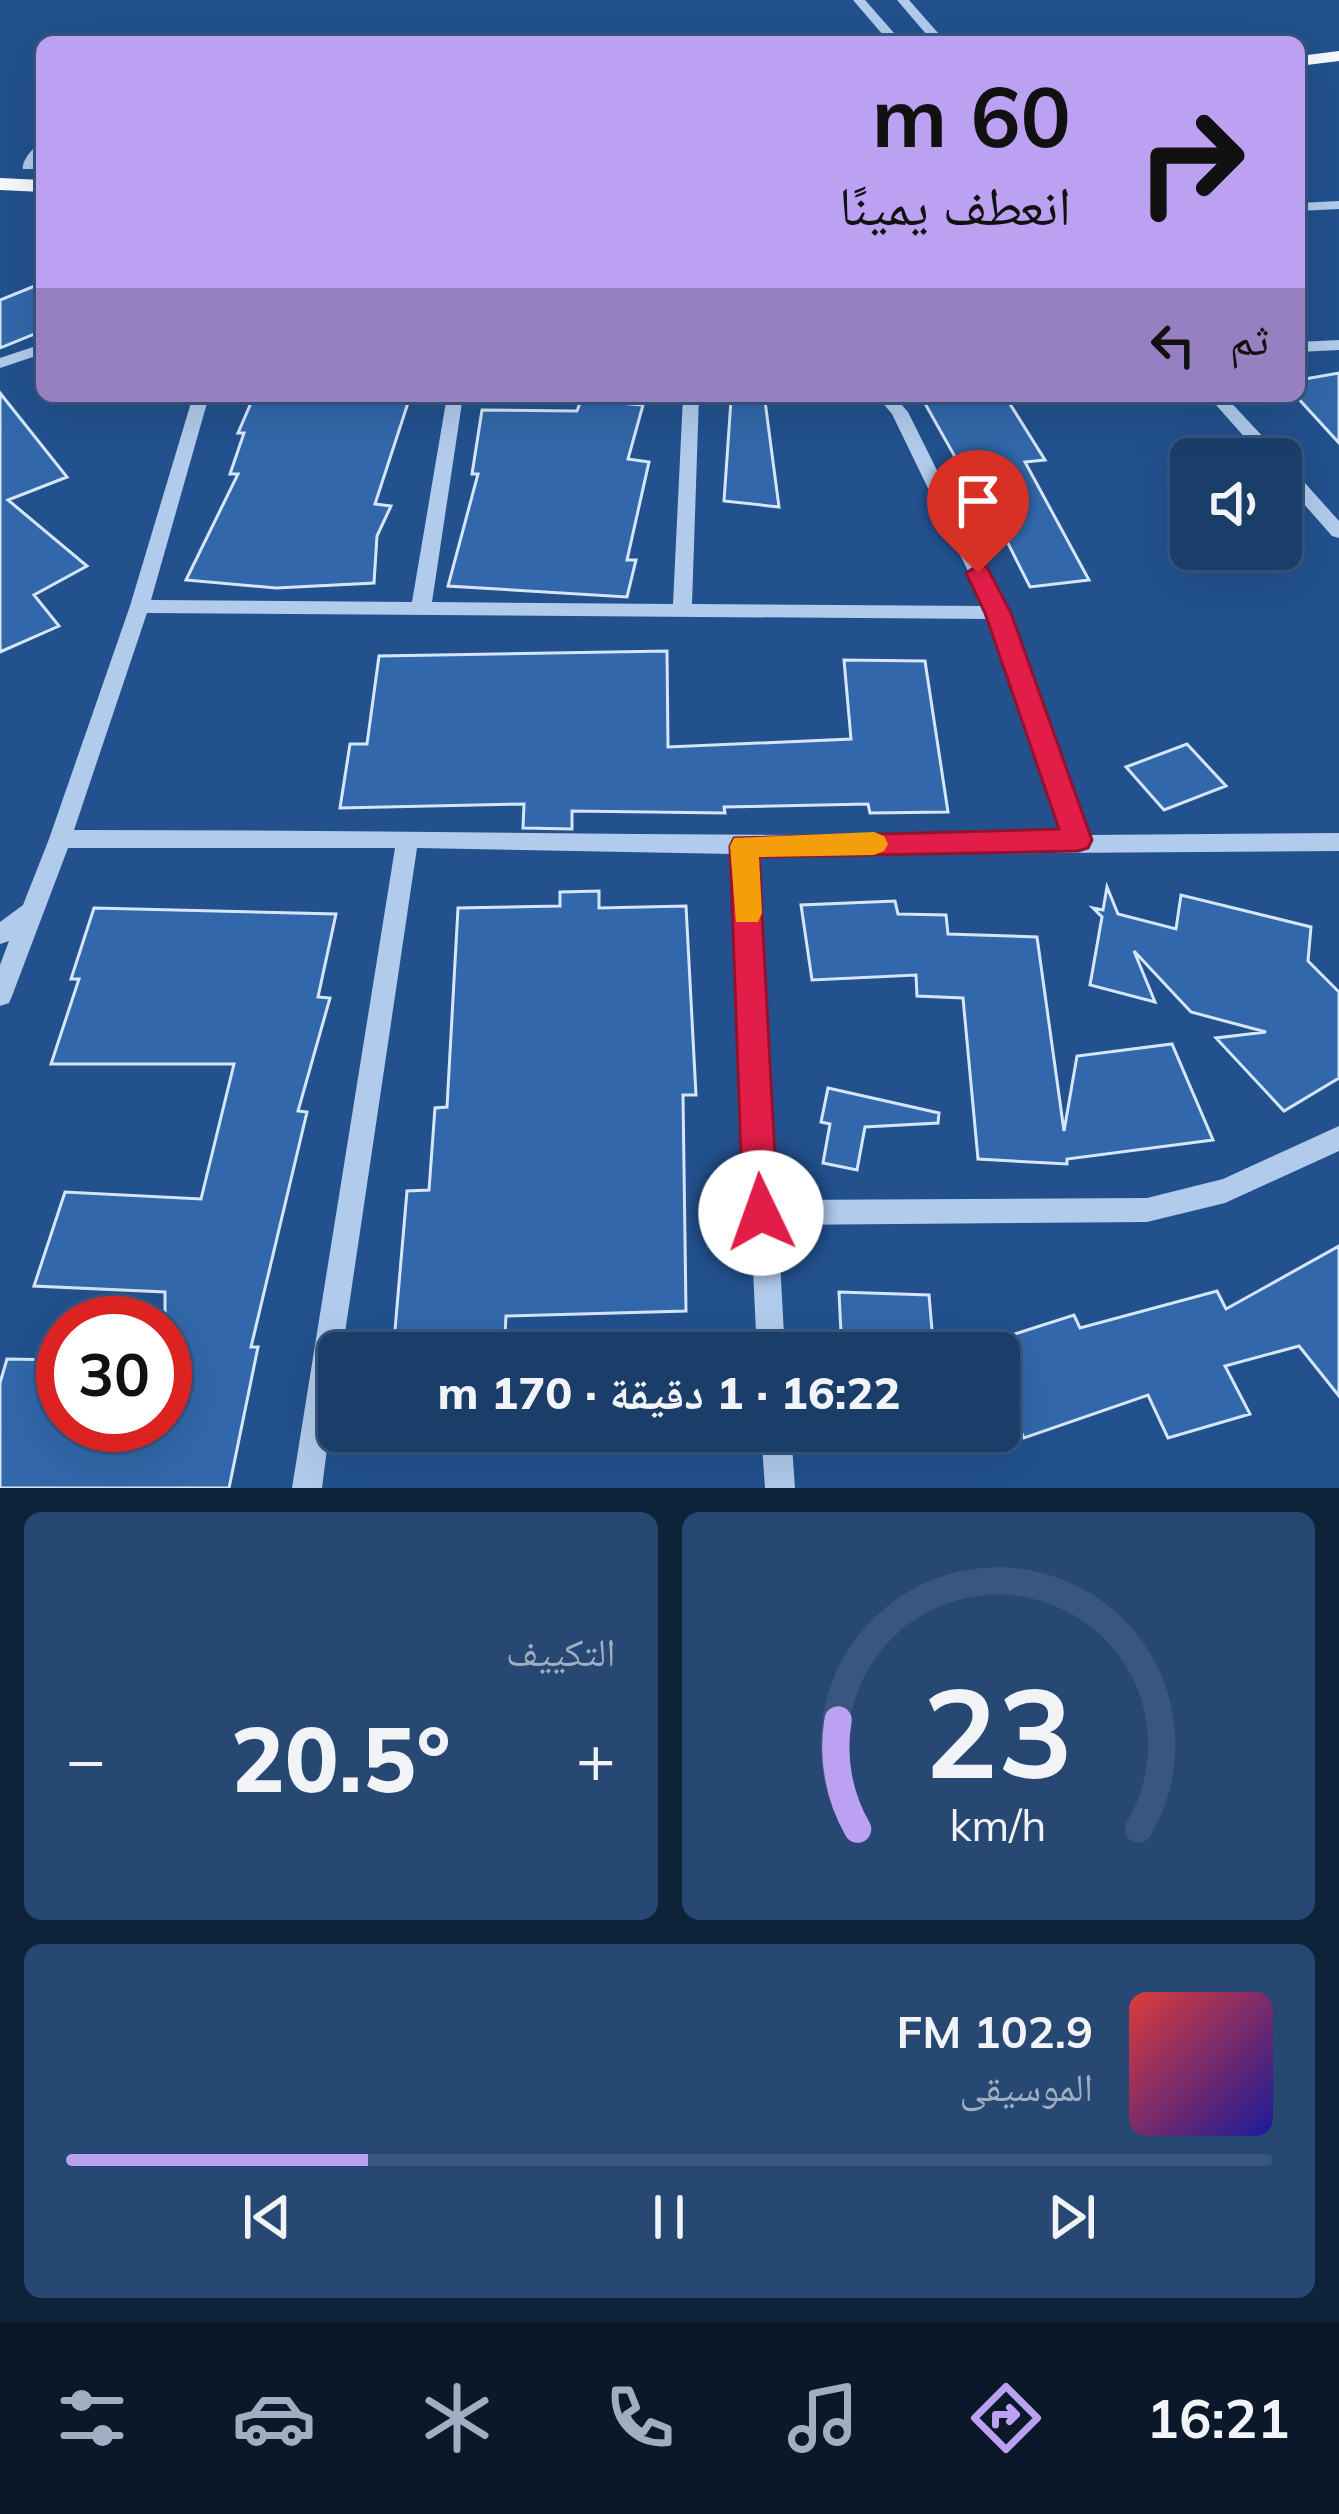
<!DOCTYPE html>
<html lang="ar">
<head>
<meta charset="utf-8">
<style>
	:root { --surface:#1a3d6a; --page:#274872; --text:#f1f3f6; --muted:#9faec1; --line:#38567e; --accent:#bca0f2 }
	body { margin:0; font-family:Mulish,"Noto Naskh Arabic",sans-serif; background:var(--page); color:var(--text); direction:rtl; height:100vh; display:flex; flex-direction:column; font-size:45px; white-space:nowrap }
	* { box-sizing:border-box; margin:0 }
	p { font-size:39px; color:var(--muted) }
	.icon { flex:none; width:66px; height:66px; fill:none; stroke:currentColor; stroke-width:2; stroke-linecap:round; stroke-linejoin:round }
	.map { position:relative; height:1488px; overflow:hidden; direction:ltr }
	.panel { display:flex; flex-direction:column; gap:24px; padding:24px; background:#0e223a; flex:1 }
	.panel>* { flex:none }
	.banner { position:absolute; left:36px; top:36px; width:1269px; height:366px; border-radius:18px; box-shadow:0 12px 48px #0002,0 0 0 3px var(--line); direction:rtl; background:#bca0f2; color:#111; overflow:hidden }
	.fabs { position:absolute; left:1170px; top:438px; display:grid; gap:24px }
	.fabs a { display:grid; place-items:center; width:132px; height:132px; border-radius:18px; background:var(--surface); box-shadow:0 12px 48px #0002,0 0 0 3px var(--line); font-size:60px }
	.speed { position:absolute; left:36px; top:1296px; display:flex; gap:24px; font-size:60px; font-weight:700; text-align:center }
	.speed>* { display:grid; place-content:center; width:156px; height:156px; border-radius:50%; background:var(--surface); box-shadow:0 12px 48px #0002,0 0 0 3px var(--line); line-height:1 }
	.speed .limit { border:18px solid #d22; background:#fff; color:#111 }
	.pin { position:absolute; display:grid; place-items:center; width:102px; height:102px; color:#fff; margin:-123px -51px; border-radius:50% 50% 50% 0; rotate:-45deg; box-shadow:0 0 12px #0007 }
	.pin .icon { rotate:45deg }
	.me { position:absolute; width:132px; margin:-66px; rotate:357deg; stroke-linejoin:round; filter:drop-shadow(0 0 9px #0008) }
	.turn { display:flex; align-items:center; gap:42px; height:252px; padding:0 36px; font-size:54px }
	.turn .icon { width:156px; height:156px; stroke-width:2.5 }
	.turn b { display:block; font-size:84px; line-height:102px }
	.then { display:flex; align-items:center; height:114px; padding:0 36px; background:#0003; gap:24px; font-size:45px }
	.big { font-size:90px; font-weight:800; line-height:1.1 }
	.panel .tile { flex:1; display:flex; flex-direction:column; justify-content:center; gap:18px; min-width:0; padding:0 42px; border-radius:18px; background:var(--page) }
	.panel .dial { align-items:center; gap:0 }
	.dial svg { height:312px; overflow:visible; fill:none; stroke:var(--line); stroke-width:7; stroke-linecap:round; text-anchor:middle }
	.dial text { fill:var(--text); stroke:none }
	.song { display:flex; align-items:center; gap:36px }
	.cover { width:144px; height:144px; border-radius:18px; background:linear-gradient(135deg,hsl(0 70% 55%),hsl(240 70% 35%)) }
	.played { height:12px; border-radius:6px; background:linear-gradient(90deg,var(--accent) 25%,var(--line) 25%) }
	.keys { display:flex; justify-content:space-around; direction:ltr }
	.heat { display:flex; justify-content:space-between; align-items:center; font-size:66px; direction:ltr }
	.panel .tiles { flex:1; display:grid; gap:24px; grid-template-columns:1fr 1fr }
	.tile:last-child { grid-column:span 2 }
	.trip { position:absolute; left:318px; top:1332px; width:702px; height:120px; border-radius:18px; background:var(--surface); box-shadow:0 12px 48px #0002,0 0 0 3px var(--line); font-weight:800; line-height:120px; text-align:center; direction:rtl }
	.dock { display:flex; height:192px; justify-content:space-around; align-items:center; background:#0a182a; color:var(--muted) }
	.dock .icon { width:84px; height:84px }
	.dock .active { color:var(--accent) }
	.dock b { font-size:54px; color:var(--text) }
	.map>svg:first-child { display:block }
	.building { fill:#3268ab; stroke:#d6e6f9; stroke-width:3 }
	.lines { fill:none; stroke-linecap:round; stroke-linejoin:round }
	.minor { fill:#b1cbec; fill-rule:evenodd }
	.major { fill:#f6faff; fill-rule:evenodd }
	.route { fill:#e11d48; stroke:#92132f; stroke-width:3 }
	.slow { fill:#f59e0b }
</style>
</head>
<body>
<div class="map">
<svg width="1339" height="1488" viewBox="0 0 1339 1488">
	<rect width="100%" height="100%" fill="#22518e"/>
	<path class="building" d="M 42,283 L 42,331 L 0,348 L 0,300 Z
		M 1339,373 L 1339,443 L 1296,396 L 1299,380 Z
		M 0,393 L 67,477 L 8,500 L 87,566 L 34,595 L 59,626 L 0,652 Z
		M 254,396 L 408,403 L 375,504 L 391,506 L 377,536 L 374,583 L 276,588 L 186,580 L 238,474 L 230,474 L 244,433 L 238,433 Z
		M 952,396 L 1005,396 L 1045,460 L 1025,462 L 1089,580 L 1030,587 L 971,470 L 963,471 L 923,400 Z
		M 581,400 L 643,405 L 628,459 L 649,462 L 627,560 L 636,560 L 627,597 L 448,586 L 478,474 L 472,474 L 482,410 L 577,411 Z
		M 731,400 L 765,401 L 779,507 L 724,501 Z
		M 667,651 L 668,747 L 851,739 L 844,660 L 925,661 L 948,812 L 870,813 L 868,804 L 724,807 L 725,813 L 572,811 L 572,829 L 523,828 L 524,804 L 340,808 L 350,744 L 367,744 L 379,656 Z
		M 1187,744 L 1226,786 L 1164,810 L 1126,767 Z
		M 1107,887 L 1118,914 L 1176,929 L 1181,895 L 1311,927 L 1308,961 L 1339,992 L 1339,1078 L 1284,1111 L 1216,1038 L 1266,1032 L 1191,1012 L 1134,951 L 1155,1002 L 1090,985 L 1102,917 L 1093,908 L 1103,910 Z
		M 599,891 L 599,908 L 686,906 L 696,1095 L 683,1095 L 686,1311 L 506,1316 L 504,1353 L 393,1353 L 407,1191 L 429,1190 L 435,1108 L 447,1107 L 458,908 L 560,906 L 560,892 Z
		M 895,901 L 898,914 L 946,915 L 948,934 L 1037,937 L 1064,1131 L 1077,1056 L 1172,1044 L 1213,1140 L 1067,1159 L 1067,1164 L 978,1159 L 963,998 L 917,996 L 916,975 L 812,980 L 801,905 Z
		M 94,908 L 336,914 L 318,997 L 330,998 L 298,1111 L 307,1112 L 251,1347 L 258,1347 L 229,1488 L 0,1488 L 0,1383 L 7,1359 L 63,1360 L 63,1425 L 165,1425 L 165,1292 L 34,1286 L 65,1192 L 201,1199 L 234,1064 L 51,1064 L 79,979 L 71,979 Z
		M 828,1088 L 939,1113 L 938,1123 L 865,1127 L 857,1170 L 823,1163 L 830,1124 L 821,1122 Z
		M 1339,1246 L 1339,1396 L 1299,1346 L 1225,1366 L 1250,1414 L 1168,1438 L 1148,1395 L 1024,1438 L 999,1382 L 999,1339 L 1074,1315 L 1080,1328 L 1217,1291 L 1226,1309 Z
		M 839,1292 L 929,1295 L 934,1353 L 842,1353 Z"/>
	<g class="lines">
		<path class="minor" d="M 853,0 L 865,0 L 902,42 L 889,42 Z
			M 897,0 L 909,0 L 946,42 L 933,42 Z
			M 42,143 L 42,157 L 33,169 L 23,169 C 21,162 34,145 42,143 Z
			M 1339,201 L 1339,209 L 1299,211 L 1299,203 Z
			M 1339,340 L 1339,350 L 1299,352 L 1299,342 Z
			M 42,344 L 42,354 L 0,368 L 0,358 Z
			M 193,396 L 209,396 L 151,600 L 412,602 L 447,396 L 463,396 L 432,602 L 673,604 L 683,396 L 699,396 L 692,604 L 985,606 L 892,414 L 877,396 L 894,396 L 908,412 L 1008,613 L 1087,835 L 1339,833 L 1339,851 L 756,855 L 776,1200 L 1147,1198 L 1223,1179 L 1339,1126 L 1339,1151 L 1225,1203 L 1147,1222 L 778,1225 L 785,1353 L 757,1353 L 733,854 L 417,848 L 342,1353 L 339,1353 L 322,1488 L 292,1488 L 395,848 L 68,848 L 12,996 L 9,1003 L 0,1006 L 0,965 L 9,941 L 0,944 L 0,922 L 23,905 L 49,839 L 130,606 ZM 147,613 L 991,619 L 1065,835 C 735,837 404,830 74,830 Z
			M 1208,396 L 1225,396 L 1280,455 L 1283,459 L 1281,462 L 1287,463 L 1339,521 L 1339,538 L 1332,536 L 1281,478 L 1281,459 L 1264,459 Z
			M 761,1431 L 791,1431 L 795,1488 L 765,1488 Z"/>
		<path class="major" d="M 1339,51 L 1339,61 L 1299,66 L 1299,56 Z
			M 0,178 L 42,180 L 42,192 L 0,190 Z"/>
	</g>
	<path class="route" d="M 978,565 L 987,567 L 1011,613 L 1092,840 L 1088,848 L 1078,851 L 759,857 L 778,1213 L 773,1224 L 761,1229 L 749,1224 L 743,1213 L 730,846 L 734,838 L 1059,829 L 985,613 L 966,573 Z"/>
	<path class="slow" d="M 874,832 L 884,836 L 888,844 L 884,851 L 874,855 L 759,857 L 762,913 L 758,922 L 736,922 L 730,846 L 734,838 Z"/>
</svg>
<div class="fabs">
<a><svg class="icon" aria-label="sound" viewBox="0 0 24 24"><path d="M4 9h4l5-4v14l-5-4H4zM17 9q2 3 0 6"/></svg></a>
</div>
<div class="speed"><div class="limit">30</div></div>
<div class="pin" style="left:978px;top:573px;background:#d93025"><svg class="icon" aria-label="arrive" viewBox="0 0 24 24"><path d="M6 21V4h12l-3 4 3 4H6"/></svg></div>
<svg class="me" style="left:761px;top:1213px" viewBox="-20 -20 40 40"><circle r="19" fill="#fff"/><path d="M0-13L10 11 0 6-10 11z" fill="#e11d48"/></svg>
<div class="trip">16:22 · 1 دقيقة · 170 m</div>
<div class="banner">
<div class="turn"><svg class="icon" aria-label="right" viewBox="0 0 24 24"><path d="M7 20v-9h11M14 6l5 5-5 5"/></svg><div><b>60 m</b>انعطف يمينًا</div></div>
<div class="then">ثم<svg class="icon" aria-label="left" viewBox="0 0 24 24"><path d="M17 20v-9H6M10 6l-5 5 5 5"/></svg></div>
</div>
</div>
<section class="panel">
<div class="tiles">
<div class="tile dial"><svg viewBox="0 0 100 80">
<path d="M14 69A42 42 0 1 1 86 69"/>
<path d="M14 69A42 42 0 0 1 9 41" stroke="#bca0f2"/>
<text x="50" y="56" font-size="32" font-weight="700">23</text>
<text x="50" y="72" font-size="11">km/h</text>
</svg></div>
<div class="tile"><p>التكييف</p>
<div class="heat"><a>−</a><b class="big">20.5°</b><a>+</a></div>
</div>
<div class="tile">
<div class="song"><i class="cover"></i><div><b>102.9 FM</b><p>الموسيقى</p></div></div>
<div class="played"></div>
<div class="keys"><svg class="icon" aria-label="previous" viewBox="0 0 24 24"><path d="M18 5L8 12l10 7zM5 5v14"/></svg><svg class="icon" aria-label="pause" viewBox="0 0 24 24"><path d="M8 5v14M16 5v14"/></svg><svg class="icon" aria-label="next" viewBox="0 0 24 24"><path d="M6 5l10 7-10 7zM19 5v14"/></svg></div>
</div>
</div>
</section>
<nav class="dock">
<b>16:21</b>
<svg class="icon active" aria-label="directions" viewBox="0 0 24 24"><path d="M12 3l9 9-9 9-9-9zM9 14v-3h6M13 9l2 2-2 2"/></svg>
<svg class="icon" aria-label="music" viewBox="0 0 24 24"><path d="M9 18V5l10-2v13"/><circle cx="6" cy="18" r="3"/><circle cx="16" cy="16" r="3"/></svg>
<svg class="icon" aria-label="phone" viewBox="0 0 24 24"><path d="M5 4h4l2 5-3 2q2 4 5 5l2-3 5 2v4C11 20 4 13 5 4z"/></svg>
<svg class="icon" aria-label="climate" viewBox="0 0 24 24"><path d="M12 3v18M4 7l16 10M4 17L20 7"/></svg>
<svg class="icon" aria-label="car" viewBox="0 0 24 24"><path d="M5 17H2v-5l4-1 3-4h7l3 4 3 1v5h-3M9 17h6M6 11h13"/><circle cx="7" cy="17" r="2"/><circle cx="17" cy="17" r="2"/></svg>
<svg class="icon" aria-label="filters" viewBox="0 0 24 24"><path d="M4 7h16M4 17h16"/><circle cx="9" cy="7" r="2"/><circle cx="15" cy="17" r="2"/></svg>
</nav>
</body>
</html>
